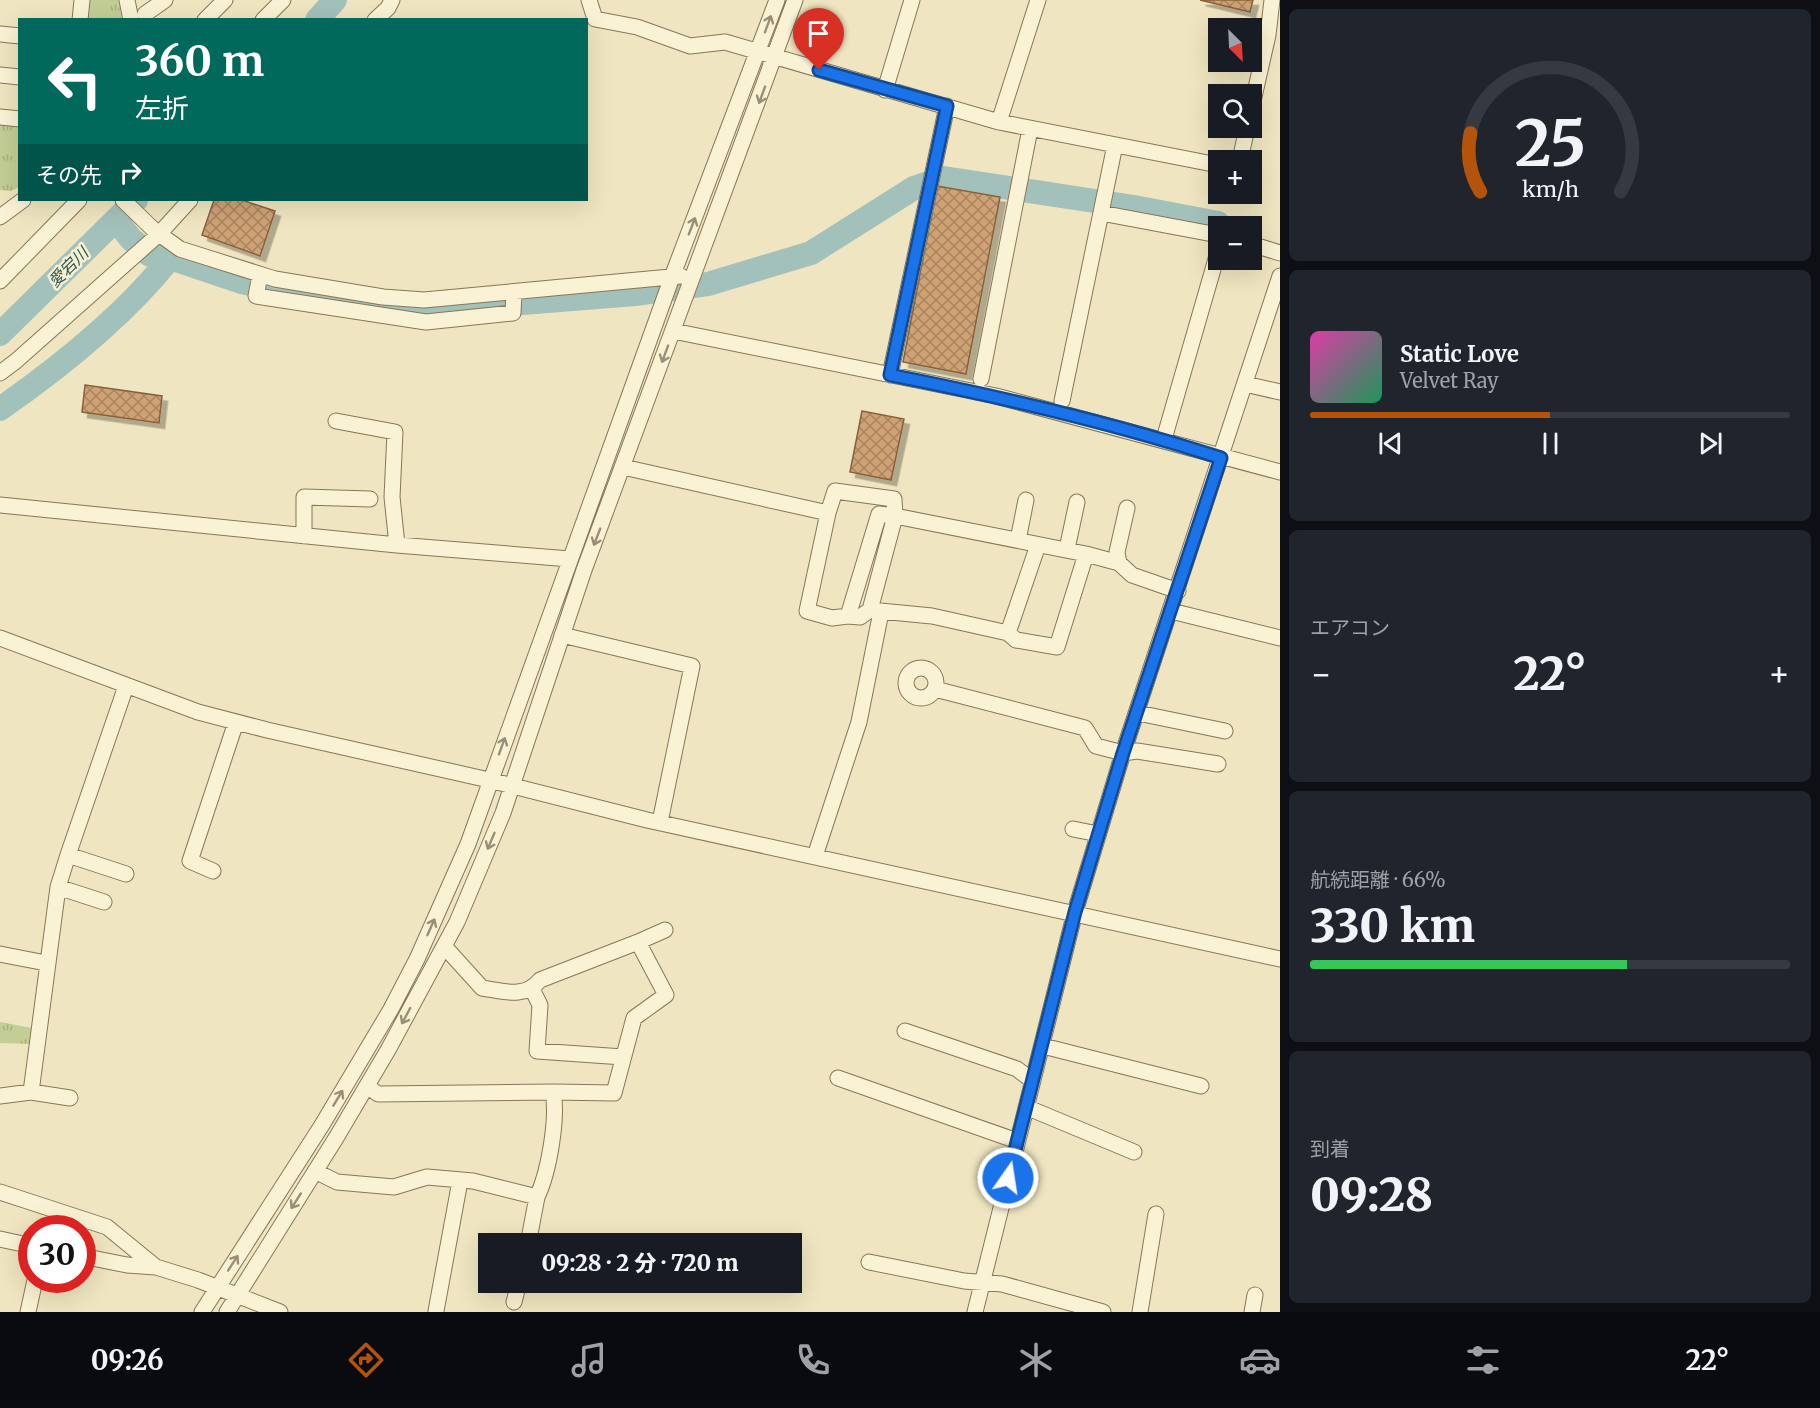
<!DOCTYPE html>
<html lang="ja">
<head>
<meta charset="utf-8">
<style>
	:root { --surface:#171b24; --page:#20242c; --text:#f1f3f6; --muted:#9ea1a6; --line:#363941; --accent:#b45309 }
	body { margin:0; font-family:Merriweather,"Noto Sans JP",serif; background:var(--page); color:var(--text); height:100vh; display:flex; flex-direction:column; font-size:22px; white-space:nowrap }
	* { box-sizing:border-box; margin:0 }
	p { font-size:20px; color:var(--muted) }
	.icon { flex:none; width:33px; height:33px; fill:none; stroke:currentColor; stroke-width:2; stroke-linecap:round; stroke-linejoin:round }
	.map { position:relative; flex:1; overflow:hidden }
	.details { display:flex; flex-direction:column; gap:9px; padding:9px; background:#0d0f14; width:540px }
	.details>* { flex:none }
	.hud { position:absolute; left:18px; top:18px; width:570px; height:183px; border-radius:0px; box-shadow:0 6px 24px #0002; background:#00695c; color:#fff; overflow:hidden }
	.needle { width:39px; rotate:156deg }
	.controls { position:absolute; left:1208px; top:18px; display:grid; gap:12px }
	.controls a { display:grid; place-items:center; width:54px; height:54px; border-radius:0px; background:var(--surface); box-shadow:0 6px 24px #0002; font-size:30px }
	.speed { position:absolute; left:18px; top:1215px; display:flex; gap:12px; font-size:30px; font-weight:700; text-align:center }
	.speed>* { display:grid; place-content:center; width:78px; height:78px; border-radius:50%; background:var(--surface); box-shadow:0 6px 24px #0002; line-height:1 }
	.speed .limit { border:9px solid #d22; background:#fff; color:#111 }
	.pin { position:absolute; display:grid; place-items:center; width:51px; height:51px; color:#fff; margin:-62px -26px; border-radius:50% 50% 50% 0; rotate:-45deg; box-shadow:0 0 6px #0007 }
	.pin .icon { rotate:45deg }
	.me { position:absolute; width:66px; margin:-33px; rotate:13deg; stroke-linejoin:round; filter:drop-shadow(0 0 4px #0008) }
	.turn { display:flex; align-items:center; gap:21px; height:126px; padding:0 18px; font-size:27px }
	.turn .icon { width:78px; height:78px; stroke-width:2.5 }
	.turn b { display:block; font-size:42px; line-height:51px }
	.then { display:flex; align-items:center; height:57px; padding:0 18px; background:#0003; gap:12px; font-size:22px }
	.big { font-size:45px; font-weight:800; line-height:1.1 }
	.details .tile { flex:1; display:flex; flex-direction:column; justify-content:center; gap:9px; min-width:0; padding:0 21px; border-radius:9px; background:var(--page) }
	.details .dial { align-items:center; gap:0 }
	.dial svg { height:156px; overflow:visible; fill:none; stroke:var(--line); stroke-width:7; stroke-linecap:round; text-anchor:middle }
	.dial text { fill:var(--text); stroke:none }
	.song { display:flex; align-items:center; gap:18px }
	.cover { width:72px; height:72px; border-radius:9px; background:linear-gradient(135deg,hsl(320 70% 55%),hsl(150 70% 35%)) }
	.played { height:6px; border-radius:3px; background:linear-gradient(90deg,var(--accent) 50%,var(--line) 50%) }
	.keys { display:flex; justify-content:space-around; direction:ltr }
	.heat { display:flex; justify-content:space-between; align-items:center; font-size:33px; direction:ltr }
	.charge { height:9px; border-radius:4px; background:linear-gradient(90deg,#34c759 66%,var(--line) 0) }
	.trip { position:absolute; left:478px; top:1233px; width:324px; height:60px; border-radius:0px; background:var(--surface); box-shadow:0 6px 24px #0002; font-weight:800; line-height:60px; text-align:center }
	.menu { display:flex; height:96px; justify-content:space-around; align-items:center; background:#090b0e; color:var(--muted) }
	.menu .icon { width:42px; height:42px }
	.menu .current { color:var(--accent) }
	.menu b { font-size:27px; color:var(--text) }
	main { display:flex; flex:1; min-height:0 }
	.map>svg:first-child { display:block }
	.grass { fill:url(#grass-tufts) }
	.lines { fill:none; stroke-linecap:round; stroke-linejoin:round }
	.river { stroke:#a3c1bb; stroke-width:24 }
	.building { fill:url(#building-cross-hatch); stroke:#89613c; stroke-width:1.5; filter:url(#shadow) }
	.minor-casing { stroke:#897657; stroke-width:17 }
	.minor { stroke:#faf2d4; stroke-width:15 }
	.oneway { stroke:#998f78 }
	.route-casing { stroke:#114b97; stroke-width:15 }
	.route { stroke:#1a73e8; stroke-width:10 }
	.labels { text-anchor:middle; stroke-width:5; stroke-linejoin:round; paint-order:stroke }
	.water-label { font-size:16px; font-style:italic; fill:#2b5758; stroke:#f6efd0 }
</style>
</head>
<body>
<main>
<div class="map">
<svg width="1280" height="1312" viewBox="0 0 1280 1312">
	<defs>
		<pattern id="grass-tufts" width="24" height="20" patternUnits="userSpaceOnUse" patternTransform="scale(1.5)"><rect width="24" height="20" fill="#c2ce94"/><path d="M3 7l-1-3M5 7V3M7 7l1-3M15 17l-1-3M17 17v-4M19 17l1-3" fill="none" stroke="#a7b17f"/></pattern>
		<pattern id="building-cross-hatch" width="8" height="8" patternUnits="userSpaceOnUse" patternTransform="scale(1.5)"><rect width="8" height="8" fill="#cfa274"/><path d="M0 0l8 8M0 8l8-8" fill="none" stroke="#a9845e"/></pattern>
		<filter id="shadow"><feDropShadow dx="5.5" dy="5.5" stdDeviation="0" flood-color="#0004"/></filter>
	</defs>
	<rect width="100%" height="100%" fill="#efe5c0"/>
	<path class="grass" d="M 89,0 L 118,0 L 122,19 L 87,20 Z
		M 0,124 L 19,125 L 19,187 L 11,191 L 0,190 Z
		M 0,1022 L 32,1028 L 31,1044 L 0,1043 Z"/>
	<g class="lines">
		<path class="river" d="M 317,20 L 335,0
			M 116,220 L 131,239 L 150,255 L 170,258 L 241,282 L 354,305 L 426,311 L 635,294 L 708,284 L 811,253 L 914,188 L 944,178 L 1134,207 L 1218,223
			M 0,334 L 136,200
			M 0,409 C 60,367 125,315 170,258"/>
	</g>
	<path class="building" d="M 1200,0 L 1253,0 L 1250,12 Z
		M 937,186 L 1000,197 L 966,374 L 903,362 Z
		M 214,200 L 242,200 L 275,211 L 260,256 L 202,235 Z
		M 85,385 L 162,396 L 159,423 L 82,412 Z
		M 862,411 L 904,419 L 891,480 L 850,472 Z"/>
	<g class="lines">
		<g class="minor-casing">
			<path id="minor" d="M 127,0 L 131,20
				M 589,0 L 595,19 L 637,27 L 690,46 L 725,42 L 999,122 L 1218,165
				M 145,14 L 165,0
				M 80,20 L 82,0
				M 205,20 L 225,0
				M 263,20 L 283,0
				M 375,20 L 388,8 L 392,0
				M 0,34 L 20,36
				M 0,75 L 20,77
				M 885,90 L 912,0
				M 1251,110 L 1268,35 L 1272,0
				M 0,117 L 20,119
				M 999,122 L 1038,0
				M 1240,160 L 1247,128
				M 123,200 L 155,231 L 180,249 L 275,279 L 383,297 L 424,300 L 681,276
				M 1101,213 L 1218,235
				M 0,217 L 23,200
				M 1251,244 L 1280,253
				M 260,275 L 256,296 L 426,322 L 513,313 L 514,292
				M 0,281 L 79,200
				M 673,331 L 996,396 L 1280,472
				M 0,373 L 16,361 L 159,234 L 190,200
				M 890,375 L 947,106
				M 981,379 L 1030,129
				M 1245,384 L 1280,392
				M 1062,401 L 1115,145
				M 336,421 L 395,432 L 392,497 L 397,545
				M 1164,439 L 1218,252
				M 623,467 L 828,513 L 835,491 L 894,499 L 895,516 L 1086,554 L 1119,563 L 1132,575 L 1178,591
				M 0,505 L 397,545 L 570,559
				M 828,513 L 807,611 L 832,618 L 848,616
				M 304,536 L 304,497 L 370,499
				M 1018,540 L 1026,500
				M 1038,545 L 1008,633 L 1016,640 L 1057,647 L 1086,554
				M 1067,549 L 1077,502
				M 1119,563 L 1117,552 L 1127,508
				M 870,610 L 860,617 L 848,616 L 879,514 L 895,516 L 870,610 L 932,616 L 1008,633
				M 1171,611 L 1280,638
				M 562,635 L 692,666 L 660,822
				M 0,638 L 198,712 L 267,730 L 489,780 L 647,820 L 1280,959
				M906 683a15 15 0 1 1 30 0a15 15 0 1 1-30 0Z
				M 126,686 L 68,855 L 126,874
				M 935,689 L 1085,728 L 1096,746 L 1123,753 L 1137,751 L 1218,764
				M 1138,713 L 1225,731
				M 1073,829 L 1098,834
				M 815,856 L 859,722 L 881,612
				M 213,871 L 190,861 L 236,722
				M 58,887 L 104,902
				M 444,946 L 482,988 C 503,991 525,999 540,980 L 638,942
				M 0,954 L 46,963
				M 532,989 L 540,1005 L 537,1051 L 623,1057
				M 905,1031 L 1017,1069 L 1033,1081
				M 1043,1046 L 1201,1086
				M 838,1078 L 1017,1141
				M 367,1086 L 378,1094 L 553,1092
				M 31,1092 L 58,887 L 68,855
				M 0,1096 L 31,1092 L 70,1098
				M 1026,1107 L 1134,1152
				M 315,1171 L 337,1182 L 394,1187 L 427,1177 L 473,1181 L 537,1197 C 549,1172 558,1118 553,1092 L 614,1093 L 634,1018 L 666,995 L 638,942 L 665,930
				M 0,1192 L 107,1227 L 156,1267
				M 0,1239 L 32,1246
				M 528,1244 L 537,1197
				M 82,1256 L 127,1265 L 156,1267 L 198,1280 L 280,1312
				M 869,1262 L 964,1281 L 1002,1284 L 1103,1312
				M 514,1302 L 519,1282
				M 436,1311 L 460,1181
				M 28,1312 L 35,1280
				M 202,1312 L 322,1125 L 391,1009 L 417,959 L 468,844 L 672,277 L 777,0
				M 227,1312 L 336,1138 L 388,1050 L 457,922 L 503,813 L 584,570 L 795,0
				M 975,1312 L 1075,912 L 1123,753 L 1280,276
				M 1140,1312 L 1156,1214
				M 1252,1312 L 1255,1295"/>
		</g>
		<use href="#minor" class="minor"/>
	</g>
	<defs><path id="oneway-shaft" d="M-6 0H5M1.5-3L5.5 0L1.5 3" fill="none" stroke-width="1.6" stroke-linecap="round" stroke-linejoin="round" transform="scale(1.5)"/></defs>
	<g class="oneway">
		<use href="#oneway-shaft" transform="translate(768 24) rotate(-70)"/>
		<use href="#oneway-shaft" transform="translate(762 95) rotate(110)"/>
		<use href="#oneway-shaft" transform="translate(692 226) rotate(-69)"/>
		<use href="#oneway-shaft" transform="translate(665 354) rotate(110)"/>
		<use href="#oneway-shaft" transform="translate(597 537) rotate(111)"/>
		<use href="#oneway-shaft" transform="translate(502 746) rotate(-70)"/>
		<use href="#oneway-shaft" transform="translate(491 841) rotate(113)"/>
		<use href="#oneway-shaft" transform="translate(431 927) rotate(-66)"/>
		<use href="#oneway-shaft" transform="translate(406 1016) rotate(118)"/>
		<use href="#oneway-shaft" transform="translate(338 1098) rotate(-59)"/>
		<use href="#oneway-shaft" transform="translate(296 1201) rotate(123)"/>
		<use href="#oneway-shaft" transform="translate(233 1263) rotate(-57)"/>
	</g>
	<g class="lines">
		<g class="route-casing">
			<path id="route" d="M 819,70 L 947,106 L 890,375 C 1002,397 1113,423 1221,458 L 1123,753 L 1075,912 L 1008,1178"/>
		</g>
		<use href="#route" class="route"/>
	</g>
	<g class="labels">
		<g class="water-label">
			<text transform="translate(68 267) rotate(-45)" y="6">愛宕川</text>
		</g>
	</g>
</svg>
<div class="controls">
<a><svg class="needle" viewBox="-14 -14 28 28"><path d="M0-13l5 13h-10z" fill="#e53935"/><path d="M0 13l5-13h-10z" fill="#9ea1a6"/></svg></a>
<a><svg class="icon" aria-label="search" viewBox="0 0 24 24"><circle cx="10" cy="10" r="6"/><path d="M15 15l6 6"/></svg></a>
<a>+</a>
<a>−</a>
</div>
<div class="speed"><div class="limit">30</div></div>
<div class="pin" style="left:819px;top:70px;background:#d93025"><svg class="icon" aria-label="arrive" viewBox="0 0 24 24"><path d="M6 21V4h12l-3 4 3 4H6"/></svg></div>
<svg class="me" style="left:1008px;top:1178px" viewBox="-20 -20 40 40"><circle r="17" fill="#1a73e8" stroke="#fff" stroke-width="3"/><path d="M0-11L8 9 0 5-8 9z" fill="#fff"/></svg>
<div class="trip">09:28 · 2 分 · 720 m</div>
<div class="hud">
<div class="turn"><svg class="icon" aria-label="left" viewBox="0 0 24 24"><path d="M17 20v-9H6M10 6l-5 5 5 5"/></svg><div><b>360 m</b>左折</div></div>
<div class="then">その先<svg class="icon" aria-label="right" viewBox="0 0 24 24"><path d="M7 20v-9h11M14 6l5 5-5 5"/></svg></div>
</div>
</div>
<section class="details">
<div class="tile dial"><svg viewBox="0 0 100 80">
<path d="M14 69A42 42 0 1 1 86 69"/>
<path d="M14 69A42 42 0 0 1 9 39" stroke="#b45309"/>
<text x="50" y="56" font-size="32" font-weight="700">25</text>
<text x="50" y="72" font-size="11">km/h</text>
</svg></div>
<div class="tile">
<div class="song"><i class="cover"></i><div><b>Static Love</b><p>Velvet Ray</p></div></div>
<div class="played"></div>
<div class="keys"><svg class="icon" aria-label="previous" viewBox="0 0 24 24"><path d="M18 5L8 12l10 7zM5 5v14"/></svg><svg class="icon" aria-label="pause" viewBox="0 0 24 24"><path d="M8 5v14M16 5v14"/></svg><svg class="icon" aria-label="next" viewBox="0 0 24 24"><path d="M6 5l10 7-10 7zM19 5v14"/></svg></div>
</div>
<div class="tile"><p>エアコン</p>
<div class="heat"><a>−</a><b class="big">22°</b><a>+</a></div>
</div>
<div class="tile"><p>航続距離 · 66%</p><b class="big">330 km</b><div class="charge"></div></div>
<div class="tile"><p>到着</p><b class="big">09:28</b></div>
</section>
</main>
<nav class="menu">
<b>09:26</b>
<svg class="icon current" aria-label="directions" viewBox="0 0 24 24"><path d="M12 3l9 9-9 9-9-9zM9 14v-3h6M13 9l2 2-2 2"/></svg>
<svg class="icon" aria-label="music" viewBox="0 0 24 24"><path d="M9 18V5l10-2v13"/><circle cx="6" cy="18" r="3"/><circle cx="16" cy="16" r="3"/></svg>
<svg class="icon" aria-label="phone" viewBox="0 0 24 24"><path d="M5 4h4l2 5-3 2q2 4 5 5l2-3 5 2v4C11 20 4 13 5 4z"/></svg>
<svg class="icon" aria-label="climate" viewBox="0 0 24 24"><path d="M12 3v18M4 7l16 10M4 17L20 7"/></svg>
<svg class="icon" aria-label="car" viewBox="0 0 24 24"><path d="M5 17H2v-5l4-1 3-4h7l3 4 3 1v5h-3M9 17h6M6 11h13"/><circle cx="7" cy="17" r="2"/><circle cx="17" cy="17" r="2"/></svg>
<svg class="icon" aria-label="filters" viewBox="0 0 24 24"><path d="M4 7h16M4 17h16"/><circle cx="9" cy="7" r="2"/><circle cx="15" cy="17" r="2"/></svg>
<b>22°</b>
</nav>
</body>
</html>
